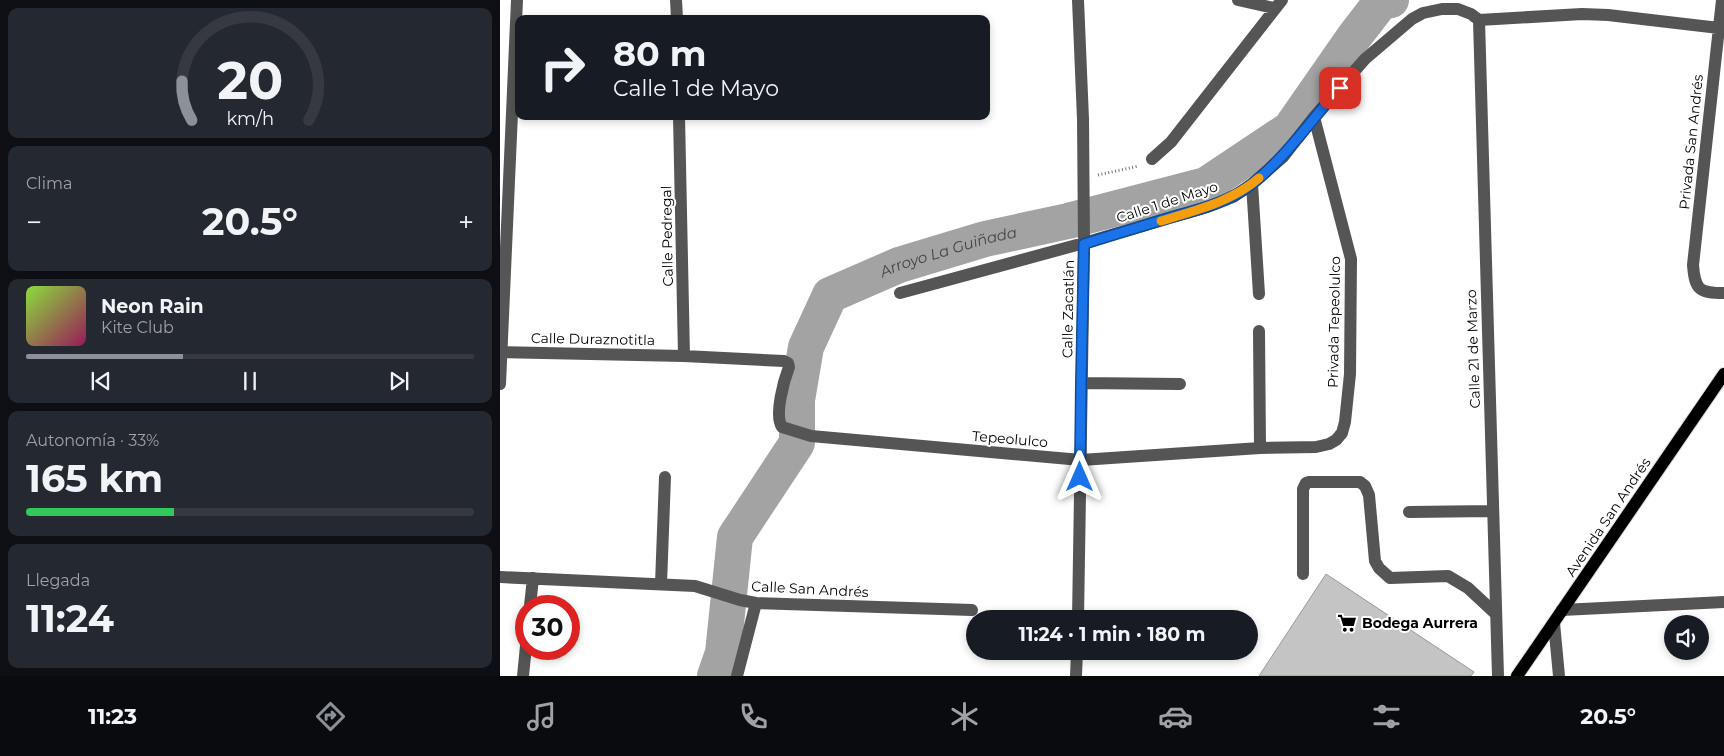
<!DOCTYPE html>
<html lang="es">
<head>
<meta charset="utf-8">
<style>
	:root { --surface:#171b24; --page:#242831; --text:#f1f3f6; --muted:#9ea1a6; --line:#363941; --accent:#8c9099 }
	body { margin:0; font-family:Montserrat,sans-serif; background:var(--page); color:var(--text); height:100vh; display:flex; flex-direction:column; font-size:19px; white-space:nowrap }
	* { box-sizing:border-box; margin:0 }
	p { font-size:16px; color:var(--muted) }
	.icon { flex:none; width:28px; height:28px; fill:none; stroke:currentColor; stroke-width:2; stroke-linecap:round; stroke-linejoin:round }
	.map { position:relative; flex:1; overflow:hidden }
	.drawer { display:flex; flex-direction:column; gap:8px; padding:8px; background:#0d0f14; width:500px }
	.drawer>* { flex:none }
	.guide { position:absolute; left:15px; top:15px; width:475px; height:105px; border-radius:10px; box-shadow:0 2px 8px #0003; background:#171b24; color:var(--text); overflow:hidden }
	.fabs { position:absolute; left:1164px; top:615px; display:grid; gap:10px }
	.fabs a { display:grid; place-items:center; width:45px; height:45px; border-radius:50%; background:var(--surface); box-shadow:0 2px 8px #0003; font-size:25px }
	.speed { position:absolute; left:15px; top:595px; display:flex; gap:10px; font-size:25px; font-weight:700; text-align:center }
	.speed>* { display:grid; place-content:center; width:65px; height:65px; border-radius:50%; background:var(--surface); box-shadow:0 2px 8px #0003; line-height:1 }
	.speed .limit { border:8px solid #d22; background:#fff; color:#111 }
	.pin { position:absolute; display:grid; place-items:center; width:42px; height:42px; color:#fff; margin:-21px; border-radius:10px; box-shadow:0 2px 8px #0006 }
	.me { position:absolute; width:55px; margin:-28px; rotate:0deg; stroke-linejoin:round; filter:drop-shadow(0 0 4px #0008) }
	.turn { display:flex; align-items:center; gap:18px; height:105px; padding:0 15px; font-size:22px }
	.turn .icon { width:65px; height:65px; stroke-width:2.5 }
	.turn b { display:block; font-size:35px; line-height:42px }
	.big { font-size:38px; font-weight:700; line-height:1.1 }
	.drawer .tile { flex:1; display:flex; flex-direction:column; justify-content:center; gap:8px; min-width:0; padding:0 18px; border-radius:10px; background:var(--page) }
	.drawer .dial { align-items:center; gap:0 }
	.dial svg { height:130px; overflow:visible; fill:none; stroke:var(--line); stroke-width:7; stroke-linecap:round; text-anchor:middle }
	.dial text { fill:var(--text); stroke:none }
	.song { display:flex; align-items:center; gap:15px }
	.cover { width:60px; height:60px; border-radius:8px; background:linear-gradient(135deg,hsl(90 70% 55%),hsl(330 70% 35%)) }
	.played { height:5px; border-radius:2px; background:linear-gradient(90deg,var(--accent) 35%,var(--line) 35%) }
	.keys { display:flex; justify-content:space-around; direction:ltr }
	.heat { display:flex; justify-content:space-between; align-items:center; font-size:28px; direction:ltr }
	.charge { height:8px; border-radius:4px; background:linear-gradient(90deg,#34c759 33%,var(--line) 0) }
	.trip { position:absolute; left:466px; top:610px; width:292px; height:50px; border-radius:25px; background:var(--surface); box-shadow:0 2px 8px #0003; font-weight:700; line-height:50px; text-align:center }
	.tabs { display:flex; height:80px; justify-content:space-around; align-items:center; background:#090b0e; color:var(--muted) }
	.tabs .icon { width:35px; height:35px }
	.tabs .selected { color:var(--accent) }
	.tabs b { font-size:22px; color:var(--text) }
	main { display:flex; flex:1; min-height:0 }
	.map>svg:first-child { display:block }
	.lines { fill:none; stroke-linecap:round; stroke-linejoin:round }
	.river { stroke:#a3a3a3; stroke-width:36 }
	.building { fill:#c4c4c4; stroke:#999 }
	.major-casing { stroke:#dbdbdb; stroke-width:14 }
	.path { stroke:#777; stroke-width:3; stroke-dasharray:1 2.5; stroke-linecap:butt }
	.minor { stroke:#555; stroke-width:12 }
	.major { stroke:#000; stroke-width:12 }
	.route-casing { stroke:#114b97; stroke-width:12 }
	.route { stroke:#1a73e8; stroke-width:9 }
	.slow { stroke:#f59e0b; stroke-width:9 }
	.labels { text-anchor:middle; stroke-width:4; stroke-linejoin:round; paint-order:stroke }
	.street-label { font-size:14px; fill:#000; stroke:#fff }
	.poi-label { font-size:14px; font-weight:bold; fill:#000; stroke:#fff; text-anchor:start }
	.water-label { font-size:15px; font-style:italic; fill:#444; stroke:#fff }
</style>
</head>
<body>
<main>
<section class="drawer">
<div class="tile dial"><svg viewBox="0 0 100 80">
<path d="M14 69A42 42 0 1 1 86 69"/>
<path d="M14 69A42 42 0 0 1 8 45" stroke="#8c9099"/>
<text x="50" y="56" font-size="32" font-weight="700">20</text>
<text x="50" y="72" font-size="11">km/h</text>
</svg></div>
<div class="tile"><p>Clima</p>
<div class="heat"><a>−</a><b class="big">20.5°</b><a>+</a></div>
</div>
<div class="tile">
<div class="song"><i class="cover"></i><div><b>Neon Rain</b><p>Kite Club</p></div></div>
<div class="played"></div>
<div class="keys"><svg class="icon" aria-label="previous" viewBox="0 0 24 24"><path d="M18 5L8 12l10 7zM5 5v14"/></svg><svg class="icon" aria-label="pause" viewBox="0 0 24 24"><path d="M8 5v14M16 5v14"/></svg><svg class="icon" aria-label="next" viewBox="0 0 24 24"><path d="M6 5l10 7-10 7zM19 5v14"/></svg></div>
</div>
<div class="tile"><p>Autonomía · 33%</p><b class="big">165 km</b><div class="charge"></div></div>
<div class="tile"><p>Llegada</p><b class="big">11:24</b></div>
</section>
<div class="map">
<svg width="1224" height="676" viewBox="0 0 1224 676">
	<rect width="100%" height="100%" fill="#fff"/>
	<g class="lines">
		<path class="river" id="s1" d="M 215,676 L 223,653 L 235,537 L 297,443 L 297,400 L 306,347 L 330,295 L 399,265 L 485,239 L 568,221 L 706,185 L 790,129 L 854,37 L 881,2 L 891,0"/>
	</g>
	<path class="building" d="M 826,574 L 974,672 L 971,676 L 759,676 Z"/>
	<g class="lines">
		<g class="major-casing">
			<path id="major" d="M 1017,676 L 1224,374"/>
		</g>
		<path class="path" d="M 598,175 L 639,166"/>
		<path class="minor" d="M 176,0 L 177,19
			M 738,0 L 774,8
			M 1222,0 L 1193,265 C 1195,290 1199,293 1224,293
			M 979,20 L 998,676
			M 179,116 L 184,356
			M 652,159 L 671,142 L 782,0
			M 752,184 L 759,294
			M 400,293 L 584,243 L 707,207 L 733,197 L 752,184 L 783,157 L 814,117 L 865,59 L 912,19 L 923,13 L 942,9 L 958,9 L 971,14 L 979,20 L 1082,14 L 1108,15 L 1219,28
			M 759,331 L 760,448
			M 0,352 L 184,356 L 284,361 L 288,363 L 289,367 C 284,380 274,415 282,427 L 311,436 L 581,460 L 760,448 L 816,447 L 829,444 L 836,440 L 842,433 L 845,422 L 850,374 L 851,259 L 814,117
			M 581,383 L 680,384
			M 0,384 L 17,0
			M 909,512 L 992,511
			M 803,574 L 803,489 L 806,483 L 809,482 L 860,482 L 865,486 L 869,495 L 875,561 L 879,568 L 890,578 L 948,576 L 968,588 L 996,614
			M 0,577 L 195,586 L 240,600 L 256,603 L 472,610
			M 161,584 L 165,477
			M 30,606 L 33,578
			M 1062,610 L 1224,602
			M 578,619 L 584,243 L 583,119 L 578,0
			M 1054,623 L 1059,676
			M 23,676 L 26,646
			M 237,676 L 256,603
			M 576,676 L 577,651"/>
		<use href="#major" class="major"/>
	</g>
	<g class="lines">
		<g class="route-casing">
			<path id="route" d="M 580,477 L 581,383 L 584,244 C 612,235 640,227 668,218 C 697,210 728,203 752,184 C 786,157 811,120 840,88"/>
		</g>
		<use href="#route" class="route"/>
		<path class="slow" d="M 661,221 C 696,210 731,202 759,178"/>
	</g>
	<defs>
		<g id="supermarket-bare" transform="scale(1.5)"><path d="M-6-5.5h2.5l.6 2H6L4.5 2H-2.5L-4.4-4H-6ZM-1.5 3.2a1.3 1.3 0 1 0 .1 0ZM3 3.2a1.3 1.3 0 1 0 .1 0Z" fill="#000" stroke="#fff" stroke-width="2.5" paint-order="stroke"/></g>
	</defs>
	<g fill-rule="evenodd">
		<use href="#supermarket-bare" x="847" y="623"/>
	</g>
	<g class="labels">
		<g class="street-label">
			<text transform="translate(1191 142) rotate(-84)" y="5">Privada San Andrés</text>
			<text transform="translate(667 202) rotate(-18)" y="5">Calle 1 de Mayo</text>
			<text transform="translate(167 236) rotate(-91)" y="5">Calle Pedregal</text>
			<text transform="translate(568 309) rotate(-89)" y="5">Calle Zacatlán</text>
			<text transform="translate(834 322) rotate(-89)" y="5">Privada Tepeolulco</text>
			<text transform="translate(93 339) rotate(1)" y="5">Calle Duraznotitla</text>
			<text transform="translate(973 349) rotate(-92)" y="5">Calle 21 de Marzo</text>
			<text transform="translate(510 439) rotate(5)" y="5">Tepeolulco</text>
			<text transform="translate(1108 517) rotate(-56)" y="5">Avenida San Andrés</text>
			<text transform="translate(310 589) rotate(3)" y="5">Calle San Andrés</text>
		</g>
		<g class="poi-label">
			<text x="862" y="628">Bodega Aurrera</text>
		</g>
		<g class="water-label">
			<text dy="5" stroke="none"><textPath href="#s1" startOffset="534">Arroyo La Guiñada</textPath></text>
		</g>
	</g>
</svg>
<div class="fabs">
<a><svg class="icon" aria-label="sound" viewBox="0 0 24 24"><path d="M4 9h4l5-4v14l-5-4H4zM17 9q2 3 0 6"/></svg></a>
</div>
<div class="speed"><div class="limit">30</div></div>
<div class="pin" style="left:840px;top:88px;background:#d93025"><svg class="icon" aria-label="arrive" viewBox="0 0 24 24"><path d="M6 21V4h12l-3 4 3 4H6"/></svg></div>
<svg class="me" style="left:580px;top:477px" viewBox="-20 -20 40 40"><path d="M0-17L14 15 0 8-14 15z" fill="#1a73e8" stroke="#fff" stroke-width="4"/></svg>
<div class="trip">11:24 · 1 min · 180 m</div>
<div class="guide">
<div class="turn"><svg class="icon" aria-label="right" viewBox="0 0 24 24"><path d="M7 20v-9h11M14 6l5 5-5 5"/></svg><div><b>80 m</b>Calle 1 de Mayo</div></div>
</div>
</div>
</main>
<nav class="tabs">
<b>11:23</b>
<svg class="icon selected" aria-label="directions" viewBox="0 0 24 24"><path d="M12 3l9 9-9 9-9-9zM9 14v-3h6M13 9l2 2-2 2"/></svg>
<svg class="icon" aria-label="music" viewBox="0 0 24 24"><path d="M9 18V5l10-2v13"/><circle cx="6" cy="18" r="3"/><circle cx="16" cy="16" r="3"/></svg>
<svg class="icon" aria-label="phone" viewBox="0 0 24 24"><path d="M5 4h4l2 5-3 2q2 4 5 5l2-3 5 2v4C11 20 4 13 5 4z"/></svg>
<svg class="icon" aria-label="climate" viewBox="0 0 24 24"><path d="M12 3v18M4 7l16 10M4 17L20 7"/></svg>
<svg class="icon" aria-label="car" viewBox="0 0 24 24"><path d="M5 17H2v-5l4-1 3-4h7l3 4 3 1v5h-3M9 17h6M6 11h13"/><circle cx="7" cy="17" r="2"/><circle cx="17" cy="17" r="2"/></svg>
<svg class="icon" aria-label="filters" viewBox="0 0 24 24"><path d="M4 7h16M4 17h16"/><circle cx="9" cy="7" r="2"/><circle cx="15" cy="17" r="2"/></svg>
<b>20.5°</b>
</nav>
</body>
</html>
